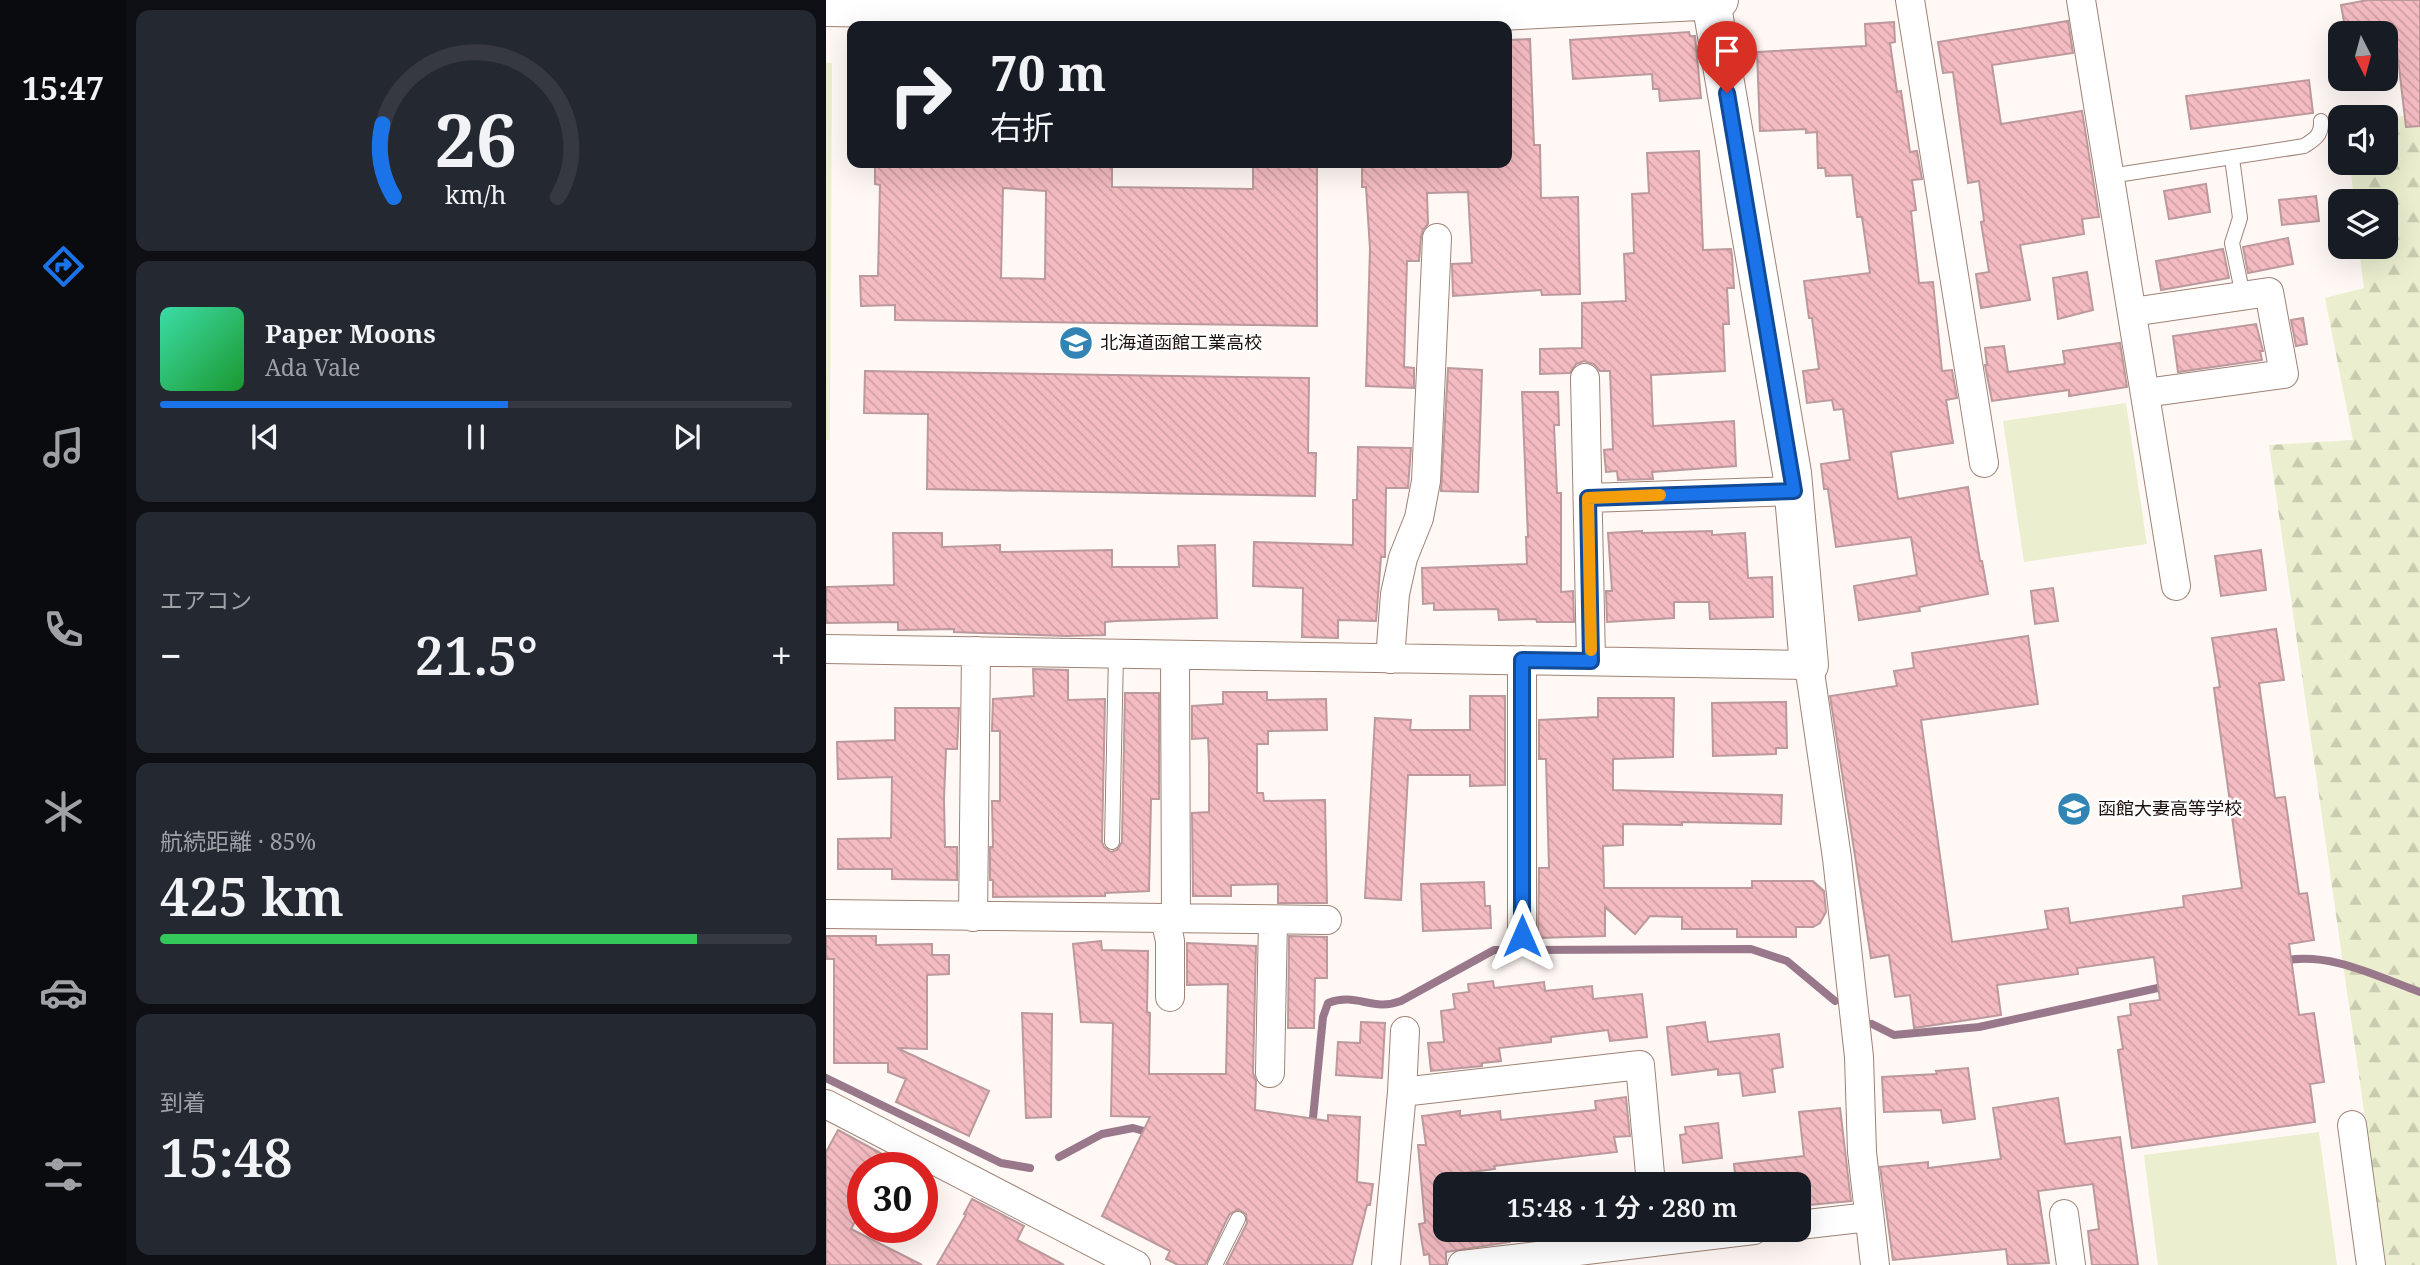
<!DOCTYPE html>
<html lang="ja">
<head>
<meta charset="utf-8">
<style>
	:root { --surface:#171b24; --page:#242831; --text:#f1f3f6; --muted:#9ea1a6; --line:#363941; --accent:#1a73e8 }
	body { margin:0; font-family:"Noto Serif","Noto Sans JP",serif; background:var(--page); color:var(--text); height:100vh; display:flex; flex-direction:column; font-size:26px; white-space:nowrap }
	* { box-sizing:border-box; margin:0 }
	p { font-size:23px; color:var(--muted) }
	.icon { flex:none; width:38px; height:38px; fill:none; stroke:currentColor; stroke-width:2; stroke-linecap:round; stroke-linejoin:round }
	.map { position:relative; flex:1; overflow:hidden }
	.side { display:flex; flex-direction:column; gap:10px; padding:10px; background:#0d0f14; width:700px }
	.side>* { flex:none }
	.banner { position:absolute; left:21px; top:21px; width:665px; height:147px; border-radius:14px; box-shadow:0 7px 28px #0002; background:#171b24; color:var(--text); overflow:hidden }
	.needle { width:46px; rotate:174deg }
	.fabs { position:absolute; left:1502px; top:21px; display:grid; gap:14px }
	.fabs a { display:grid; place-items:center; width:70px; height:70px; border-radius:14px; background:var(--surface); box-shadow:0 7px 28px #0002; font-size:35px }
	.speed { position:absolute; left:21px; top:1152px; display:flex; gap:14px; font-size:35px; font-weight:700; text-align:center }
	.speed>* { display:grid; place-content:center; width:91px; height:91px; border-radius:50%; background:var(--surface); box-shadow:0 7px 28px #0002; line-height:1 }
	.speed .limit { border:10px solid #d22; background:#fff; color:#111 }
	.pin { position:absolute; display:grid; place-items:center; width:60px; height:60px; color:#fff; margin:-72px -30px; border-radius:50% 50% 50% 0; rotate:-45deg; box-shadow:0 0 7px #0007 }
	.pin .icon { rotate:45deg }
	.me { position:absolute; width:77px; margin:-38px; rotate:0deg; stroke-linejoin:round; filter:drop-shadow(0 0 5px #0008) }
	.turn { display:flex; align-items:center; gap:24px; height:147px; padding:0 28px; font-size:32px }
	.turn .icon { width:91px; height:91px; stroke-width:2.5 }
	.turn b { display:block; font-size:49px; line-height:60px }
	.big { font-size:52px; font-weight:600; line-height:1.1 }
	.side .card { flex:1; display:flex; flex-direction:column; justify-content:center; gap:10px; min-width:0; padding:0 24px; border-radius:14px; background:var(--page) }
	.side .dial { align-items:center; gap:0 }
	.dial svg { height:182px; overflow:visible; fill:none; stroke:var(--line); stroke-width:7; stroke-linecap:round; text-anchor:middle }
	.dial text { fill:var(--text); stroke:none }
	.song { display:flex; align-items:center; gap:21px }
	.cover { width:84px; height:84px; border-radius:10px; background:linear-gradient(135deg,hsl(160 70% 55%),hsl(130 70% 35%)) }
	.played { height:7px; border-radius:4px; background:linear-gradient(90deg,var(--accent) 55%,var(--line) 55%) }
	.keys { display:flex; justify-content:space-around; direction:ltr }
	.heat { display:flex; justify-content:space-between; align-items:center; font-size:38px; direction:ltr }
	.charge { height:10px; border-radius:5px; background:linear-gradient(90deg,#34c759 85%,var(--line) 0) }
	.trip { position:absolute; left:607px; top:1172px; width:378px; height:70px; border-radius:14px; background:var(--surface); box-shadow:0 7px 28px #0002; font-weight:600; line-height:70px; text-align:center }
	main { display:flex; flex:1; min-height:0 }
	.tabs { display:flex; flex-direction:column; width:126px; justify-content:space-around; align-items:center; background:#090b0e; color:var(--muted) }
	.tabs .icon { width:49px; height:49px }
	.tabs .current { color:var(--accent) }
	.tabs b { font-size:32px; color:var(--text) }
	.map>svg:first-child { display:block }
	.forest { fill:url(#forest-firs) }
	.park { fill:#ebefcf }
	.lines { fill:none; stroke-linecap:round; stroke-linejoin:round }
	.stream { stroke:#9a788b; stroke-width:8 }
	.building { fill:url(#building-back-hatch); stroke:#bb999c; stroke-width:2; fill-rule:evenodd }
	.lane-casing { stroke:#9f8275; stroke-width:16 }
	.street-casing { stroke:#9f8275; stroke-width:30 }
	.secondary-casing { stroke:#9f8275; stroke-width:40 }
	.lane { stroke:#fff; stroke-width:14 }
	.street { stroke:#fff; stroke-width:28 }
	.secondary { stroke:#fff; stroke-width:38 }
	.route-casing { stroke:#114b97; stroke-width:18 }
	.route { stroke:#1a73e8; stroke-width:12 }
	.slow { stroke:#f59e0b; stroke-width:12 }
	.labels { text-anchor:middle; stroke-width:5; stroke-linejoin:round; paint-order:stroke }
	.poi-label { font-size:18px; fill:#1a0f0a; stroke:#fff; text-anchor:start }
</style>
</head>
<body>
<main>
<nav class="tabs">
<b>15:47</b>
<svg class="icon current" aria-label="directions" viewBox="0 0 24 24"><path d="M12 3l9 9-9 9-9-9zM9 14v-3h6M13 9l2 2-2 2"/></svg>
<svg class="icon" aria-label="music" viewBox="0 0 24 24"><path d="M9 18V5l10-2v13"/><circle cx="6" cy="18" r="3"/><circle cx="16" cy="16" r="3"/></svg>
<svg class="icon" aria-label="phone" viewBox="0 0 24 24"><path d="M5 4h4l2 5-3 2q2 4 5 5l2-3 5 2v4C11 20 4 13 5 4z"/></svg>
<svg class="icon" aria-label="climate" viewBox="0 0 24 24"><path d="M12 3v18M4 7l16 10M4 17L20 7"/></svg>
<svg class="icon" aria-label="car" viewBox="0 0 24 24"><path d="M5 17H2v-5l4-1 3-4h7l3 4 3 1v5h-3M9 17h6M6 11h13"/><circle cx="7" cy="17" r="2"/><circle cx="17" cy="17" r="2"/></svg>
<svg class="icon" aria-label="filters" viewBox="0 0 24 24"><path d="M4 7h16M4 17h16"/><circle cx="9" cy="7" r="2"/><circle cx="15" cy="17" r="2"/></svg>
</nav>
<section class="side">
<div class="card dial"><svg viewBox="0 0 100 80">
<path d="M14 69A42 42 0 1 1 86 69"/>
<path d="M14 69A42 42 0 0 1 9 37" stroke="#1a73e8"/>
<text x="50" y="56" font-size="32" font-weight="700">26</text>
<text x="50" y="72" font-size="11">km/h</text>
</svg></div>
<div class="card">
<div class="song"><i class="cover"></i><div><b>Paper Moons</b><p>Ada Vale</p></div></div>
<div class="played"></div>
<div class="keys"><svg class="icon" aria-label="previous" viewBox="0 0 24 24"><path d="M18 5L8 12l10 7zM5 5v14"/></svg><svg class="icon" aria-label="pause" viewBox="0 0 24 24"><path d="M8 5v14M16 5v14"/></svg><svg class="icon" aria-label="next" viewBox="0 0 24 24"><path d="M6 5l10 7-10 7zM19 5v14"/></svg></div>
</div>
<div class="card"><p>エアコン</p>
<div class="heat"><a>−</a><b class="big">21.5°</b><a>+</a></div>
</div>
<div class="card"><p>航続距離 · 85%</p><b class="big">425 km</b><div class="charge"></div></div>
<div class="card"><p>到着</p><b class="big">15:48</b></div>
</section>
<div class="map">
<svg width="1594" height="1265" viewBox="0 0 1594 1265">
	<defs>
		<pattern id="forest-firs" width="22" height="20" patternUnits="userSpaceOnUse" patternTransform="scale(1.75)"><rect width="22" height="20" fill="#ebefcf"/><path d="M5 1l3.5 6h-7zM16 11l3.5 6h-7z" fill="#c9ccb0"/></pattern>
		<pattern id="building-back-hatch" width="6" height="6" patternUnits="userSpaceOnUse" patternTransform="scale(1.75)"><rect width="6" height="6" fill="#f4bcc2"/><path d="M-1 5l2 2M0 0l6 6M5-1l2 2" fill="none" stroke="#d1a0a5"/></pattern>
	</defs>
	<rect width="100%" height="100%" fill="#fff8f5"/>
	<path class="forest" d="M 1594,114 L 1594,1265 L 1560,1265 L 1443,445 L 1527,440 L 1499,298 L 1538,288 L 1533,247 L 1559,247 L 1559,201 L 1528,201 L 1524,163 L 1559,163 L 1559,118 Z"/>
	<path class="park" d="M 0,63 L 6,63 L 4,440 L 0,440 Z
		M 1300,403 L 1321,544 L 1198,562 L 1177,421 Z
		M 1493,1132 L 1511,1265 L 1332,1265 L 1318,1155 Z"/>
	<g class="lines">
		<path class="stream" d="M 1456,961 C 1503,951 1550,976 1594,992
			M 1046,1024 L 1068,1035 L 1153,1027 L 1341,986
			M 0,1078 L 175,1163 L 204,1168
			M 486,1128 L 497,1017 L 502,1003 C 531,992 546,1012 575,1001 L 668,950 L 925,949 L 961,961 L 1009,1001
			M 233,1157 L 276,1134 L 307,1128 L 325,1133"/>
	</g>
	<path class="building" d="M 1542,0 L 1594,0 L 1594,126 L 1580,127 L 1569,33 L 1520,33 L 1515,5 Z
		M 1242,21 L 1247,53 L 1166,65 L 1175,124 L 1256,111 L 1273,217 L 1256,219 L 1258,234 L 1194,245 L 1204,300 L 1155,308 L 1150,274 L 1163,272 L 1155,222 L 1158,221 L 1153,181 L 1142,183 L 1127,72 L 1117,73 L 1112,42 Z
		M 1068,22 L 1069,42 L 1064,43 L 1071,92 L 1075,91 L 1084,152 L 1091,151 L 1096,179 L 1086,180 L 1090,210 L 1085,211 L 1093,283 L 1107,282 L 1116,371 L 1126,370 L 1131,398 L 1120,400 L 1127,443 L 1065,452 L 1072,499 L 1142,487 L 1154,561 L 1156,561 L 1162,594 L 1093,607 L 1094,611 L 1033,620 L 1028,586 L 1091,575 L 1085,537 L 1010,547 L 1002,489 L 998,489 L 995,464 L 1024,460 L 1017,409 L 1008,410 L 1006,400 L 981,403 L 977,371 L 993,369 L 986,318 L 983,318 L 978,281 L 1044,273 L 1036,217 L 1031,217 L 1026,175 L 1000,176 L 999,168 L 992,168 L 991,132 L 980,133 L 980,129 L 934,131 L 931,52 L 1040,46 L 1039,24 Z
		M 863,32 L 864,36 L 869,36 L 875,98 L 834,101 L 833,89 L 827,89 L 826,74 L 747,79 L 744,40 Z
		M 704,39 L 708,145 L 714,145 L 715,198 L 752,197 L 754,294 L 716,295 L 715,290 L 627,296 L 626,264 L 646,263 L 642,192 L 601,193 L 602,224 L 597,230 L 595,237 L 593,261 L 581,261 L 578,367 L 588,368 L 588,388 L 540,386 L 544,249 L 540,187 L 536,187 L 536,163 L 681,163 L 681,40 Z
		M 1483,80 L 1487,113 L 1365,129 L 1360,96 Z
		M 873,151 L 877,250 L 905,249 L 906,255 L 908,288 L 901,288 L 903,324 L 897,324 L 899,371 L 825,375 L 827,426 L 908,421 L 910,466 L 826,472 L 827,479 L 792,480 L 791,471 L 780,472 L 778,450 L 787,449 L 784,371 L 774,371 L 768,364 L 758,361 L 750,364 L 744,373 L 714,374 L 714,349 L 756,348 L 756,303 L 800,301 L 798,254 L 808,253 L 806,194 L 823,193 L 821,153 Z
		M 49,163 L 286,163 L 286,187 L 427,189 L 427,163 L 491,163 L 491,326 L 69,320 L 69,305 L 35,306 L 34,276 L 52,276 L 54,185 L 49,184 ZM 177,188 L 220,191 L 219,279 L 175,278 Z
		M 1380,184 L 1384,212 L 1343,219 L 1338,191 Z
		M 1490,196 L 1493,221 L 1456,225 L 1453,200 Z
		M 1462,238 L 1467,264 L 1422,273 L 1417,247 Z
		M 1397,249 L 1403,278 L 1335,290 L 1330,261 Z
		M 1261,272 L 1267,310 L 1232,319 L 1227,278 Z
		M 1477,318 L 1481,344 L 1470,346 L 1465,320 Z
		M 1430,324 L 1437,351 L 1434,351 L 1436,360 L 1352,372 L 1347,336 Z
		M 1294,343 L 1301,387 L 1243,396 L 1243,390 L 1166,401 L 1159,365 L 1161,365 L 1159,348 L 1178,346 L 1182,372 L 1239,364 L 1237,351 Z
		M 622,368 L 656,370 L 652,492 L 615,491 Z
		M 39,371 L 483,378 L 482,453 L 490,453 L 489,496 L 101,489 L 102,414 L 38,413 Z
		M 696,392 L 732,392 L 733,425 L 728,425 L 731,493 L 735,493 L 735,592 L 747,591 L 748,622 L 711,622 L 710,619 L 673,620 L 672,609 L 608,610 L 608,603 L 597,604 L 596,568 L 701,564 L 700,537 L 702,537 Z
		M 532,447 L 585,448 L 582,488 L 560,488 L 559,557 L 555,557 L 550,621 L 512,620 L 512,638 L 476,637 L 477,588 L 427,586 L 428,542 L 527,545 L 527,500 L 531,500 Z
		M 816,531 L 816,533 L 886,531 L 886,535 L 919,533 L 922,578 L 946,577 L 947,617 L 884,619 L 883,602 L 848,602 L 848,618 L 781,622 L 780,591 L 786,591 L 782,533 Z
		M 67,533 L 116,533 L 116,547 L 174,545 L 174,552 L 286,550 L 286,567 L 353,567 L 352,546 L 389,545 L 391,618 L 290,621 L 279,622 L 279,635 L 241,636 L 128,632 L 128,629 L 72,630 L 72,622 L 0,623 L 0,587 L 68,585 Z
		M 1435,550 L 1440,590 L 1395,596 L 1389,556 Z
		M 1227,588 L 1232,621 L 1209,624 L 1205,591 Z
		M 1450,629 L 1458,680 L 1433,683 L 1449,798 L 1459,797 L 1473,894 L 1481,893 L 1488,940 L 1463,944 L 1473,1015 L 1488,1013 L 1498,1082 L 1484,1084 L 1489,1122 L 1306,1148 L 1292,1050 L 1297,1049 L 1292,1017 L 1305,1015 L 1304,1004 L 1334,1000 L 1328,957 L 1251,968 L 1252,974 L 1171,985 L 1175,1015 L 1088,1028 L 1084,995 L 1069,997 L 1063,955 L 1045,958 L 1004,696 L 1071,686 L 1068,671 L 1088,668 L 1086,653 L 1202,636 L 1212,704 L 1095,720 L 1126,942 L 1222,929 L 1219,911 L 1242,908 L 1244,923 L 1358,907 L 1357,896 L 1416,888 L 1388,688 L 1394,687 L 1386,638 Z
		M 207,669 L 242,670 L 242,700 L 279,699 L 276,842 L 278,847 L 285,852 L 291,850 L 296,842 L 299,693 L 333,693 L 333,799 L 325,799 L 323,891 L 279,893 L 279,896 L 167,897 L 167,880 L 164,880 L 164,847 L 167,847 L 166,801 L 174,801 L 174,731 L 166,731 L 167,699 L 208,696 Z
		M 397,692 L 441,692 L 441,700 L 500,699 L 501,730 L 442,731 L 442,744 L 431,744 L 431,793 L 437,793 L 438,801 L 499,800 L 501,903 L 452,903 L 452,884 L 405,885 L 405,896 L 367,896 L 366,813 L 383,812 L 383,763 L 382,738 L 366,739 L 366,706 L 397,704 Z
		M 644,696 L 679,696 L 679,785 L 644,786 L 644,775 L 582,775 L 575,900 L 539,898 L 549,718 L 585,720 L 584,730 L 644,730 Z
		M 772,698 L 848,698 L 847,757 L 787,759 L 787,790 L 956,795 L 955,824 L 856,822 L 856,825 L 797,824 L 797,845 L 777,846 L 778,888 L 926,888 L 926,881 L 987,881 L 998,891 L 1000,912 L 994,923 L 987,927 L 970,927 L 970,937 L 911,937 L 911,929 L 856,929 L 856,917 L 824,916 L 809,934 L 779,907 L 779,936 L 712,938 L 713,868 L 723,868 L 720,759 L 713,759 L 713,720 L 772,717 Z
		M 960,702 L 961,748 L 950,748 L 950,754 L 887,756 L 886,703 Z
		M 69,708 L 133,708 L 131,749 L 120,749 L 118,799 L 119,847 L 131,847 L 131,880 L 66,879 L 66,869 L 12,869 L 12,839 L 65,838 L 66,777 L 12,779 L 11,742 L 69,740 Z
		M 658,882 L 659,906 L 664,906 L 665,928 L 597,931 L 595,884 Z
		M 0,936 L 50,936 L 50,945 L 106,944 L 106,955 L 123,955 L 123,974 L 101,975 L 101,1049 L 71,1048 L 163,1091 L 143,1136 L 70,1102 L 80,1079 L 62,1072 L 62,1063 L 8,1063 L 8,959 L 0,959 Z
		M 463,936 L 501,937 L 501,978 L 489,978 L 488,1028 L 462,1028 Z
		M 275,941 L 276,950 L 322,951 L 321,1012 L 324,1013 L 323,1074 L 400,1074 L 402,984 L 361,985 L 361,943 L 430,946 L 427,1073 L 430,1081 L 429,1110 L 502,1121 L 502,1115 L 534,1117 L 531,1182 L 547,1184 L 544,1205 L 541,1205 L 526,1265 L 400,1265 L 421,1223 L 420,1214 L 412,1209 L 403,1215 L 379,1265 L 352,1265 L 340,1259 L 344,1251 L 276,1216 L 324,1117 L 285,1116 L 287,1023 L 255,1022 L 247,944 Z
		M 667,981 L 668,988 L 718,982 L 719,991 L 766,986 L 767,999 L 816,994 L 821,1037 L 784,1041 L 782,1030 L 725,1037 L 725,1042 L 673,1048 L 675,1061 L 656,1063 L 656,1066 L 605,1071 L 602,1043 L 618,1042 L 615,1011 L 629,1009 L 627,994 L 643,992 L 642,984 Z
		M 196,1013 L 226,1014 L 225,1117 L 200,1118 Z
		M 535,1022 L 559,1023 L 556,1078 L 510,1075 L 512,1042 L 534,1043 Z
		M 879,1022 L 882,1042 L 953,1034 L 957,1067 L 946,1069 L 949,1092 L 917,1096 L 914,1073 L 892,1075 L 892,1069 L 846,1075 L 841,1027 Z
		M 1142,1068 L 1149,1119 L 1117,1123 L 1115,1110 L 1058,1112 L 1056,1077 L 1111,1074 L 1110,1071 Z
		M 800,1097 L 804,1136 L 788,1137 L 791,1152 L 668,1166 L 669,1169 L 639,1173 L 640,1185 L 620,1185 L 620,1230 L 683,1230 L 684,1242 L 620,1252 L 620,1265 L 604,1265 L 603,1254 L 598,1255 L 593,1224 L 599,1223 L 592,1145 L 600,1145 L 596,1116 L 634,1111 L 634,1116 L 674,1111 L 675,1120 L 770,1110 L 769,1101 Z
		M 1232,1098 L 1239,1144 L 1294,1137 L 1312,1265 L 1266,1265 L 1262,1231 L 1273,1229 L 1267,1184 L 1212,1191 L 1223,1263 L 1182,1265 L 1180,1249 L 1067,1260 L 1054,1167 L 1102,1162 L 1102,1168 L 1175,1159 L 1167,1108 Z
		M 1014,1108 L 1025,1201 L 973,1206 L 973,1185 L 910,1185 L 908,1164 L 978,1156 L 973,1112 Z
		M 892,1123 L 896,1158 L 857,1163 L 854,1135 L 860,1134 L 859,1127 Z
		M 12,1130 L 80,1167 L 37,1167 L 37,1207 L 25,1229 L 96,1265 L 0,1265 L 0,1152 Z
		M 146,1199 L 198,1226 L 191,1240 L 238,1265 L 111,1265 L 140,1215 L 138,1214 Z"/>
	<g class="lines">
		<g class="lane-casing">
			<path id="lane" d="M 1406,158 L 1414,218 L 1406,243 L 1417,296
				M 1284,176 L 1478,146 C 1489,139 1496,135 1495,121
				M 286,842 L 290,654
				M 389,1265 L 412,1219"/>
		</g>
		<g class="street-casing">
			<path id="street" d="M 1084,0 L 1158,463
				M 1255,0 L 1350,586
				M 1306,312 L 1443,292 L 1458,374 L 1319,393
				M 759,378 L 765,661
				M 762,498 L 968,491
				M 0,649 L 983,665 L 1011,858 L 1033,1057 L 1036,1152 L 1049,1265
				M 349,655 L 350,918
				M 564,659 L 569,594 L 577,558 L 593,518 L 600,481 L 611,238
				M 696,660 L 696,936
				M 0,914 L 501,920
				M 147,917 L 150,651
				M 339,918 L 344,941 L 344,997
				M 444,1073 L 447,920
				M 576,1092 L 814,1065 L 825,1185
				M 0,1104 L 310,1265
				M 1526,1125 L 1545,1265
				M 1238,1214 L 1245,1265
				M 973,1225 L 1043,1217
				M 560,1265 L 576,1092 L 579,1031
				M 636,1265 L 928,1230"/>
		</g>
		<g class="secondary-casing">
			<path id="secondary" d="M 885,1 L 966,473 L 983,665
				M 0,7 L 573,16 L 893,0"/>
		</g>
		<use href="#lane" class="lane"/>
		<use href="#street" class="street"/>
		<use href="#secondary" class="secondary"/>
	</g>
	<g class="lines">
		<g class="route-casing">
			<path id="route" d="M 696,936 L 696,660 L 765,661 L 762,498 L 968,491 L 901,93"/>
		</g>
		<use href="#route" class="route"/>
		<path class="slow" d="M 765,650 L 762,498 L 834,495"/>
	</g>
	<defs>
		<g id="school-disc" transform="scale(1.75)"><circle r="9.5" fill="#3284b5" stroke="#fff"/><path d="M0-5L7-2L0 1L-7-2ZM-4 1L0 2.5L4 1V4Q0 6-4 4Z" fill="#fff"/></g>
	</defs>
	<g fill-rule="evenodd">
		<use href="#school-disc" x="250" y="343"/>
		<use href="#school-disc" x="1248" y="809"/>
	</g>
	<g class="labels">
		<g class="poi-label">
			<text x="274" y="349">北海道函館工業高校</text>
			<text x="1272" y="815">函館大妻高等学校</text>
		</g>
	</g>
</svg>
<div class="fabs">
<a><svg class="needle" viewBox="-14 -14 28 28"><path d="M0-13l5 13h-10z" fill="#e53935"/><path d="M0 13l5-13h-10z" fill="#9ea1a6"/></svg></a>
<a><svg class="icon" aria-label="sound" viewBox="0 0 24 24"><path d="M4 9h4l5-4v14l-5-4H4zM17 9q2 3 0 6"/></svg></a>
<a><svg class="icon" aria-label="layers" viewBox="0 0 24 24"><path d="M12 4l9 5-9 5-9-5zM3 14l9 5 9-5"/></svg></a>
</div>
<div class="speed"><div class="limit">30</div></div>
<div class="pin" style="left:901px;top:93px;background:#d93025"><svg class="icon" aria-label="arrive" viewBox="0 0 24 24"><path d="M6 21V4h12l-3 4 3 4H6"/></svg></div>
<svg class="me" style="left:696px;top:936px" viewBox="-20 -20 40 40"><path d="M0-17L14 15 0 8-14 15z" fill="#1a73e8" stroke="#fff" stroke-width="4"/></svg>
<div class="trip">15:48 · 1 分 · 280 m</div>
<div class="banner">
<div class="turn"><svg class="icon" aria-label="right" viewBox="0 0 24 24"><path d="M7 20v-9h11M14 6l5 5-5 5"/></svg><div><b>70 m</b>右折</div></div>
</div>
</div>
</main>
</body>
</html>
